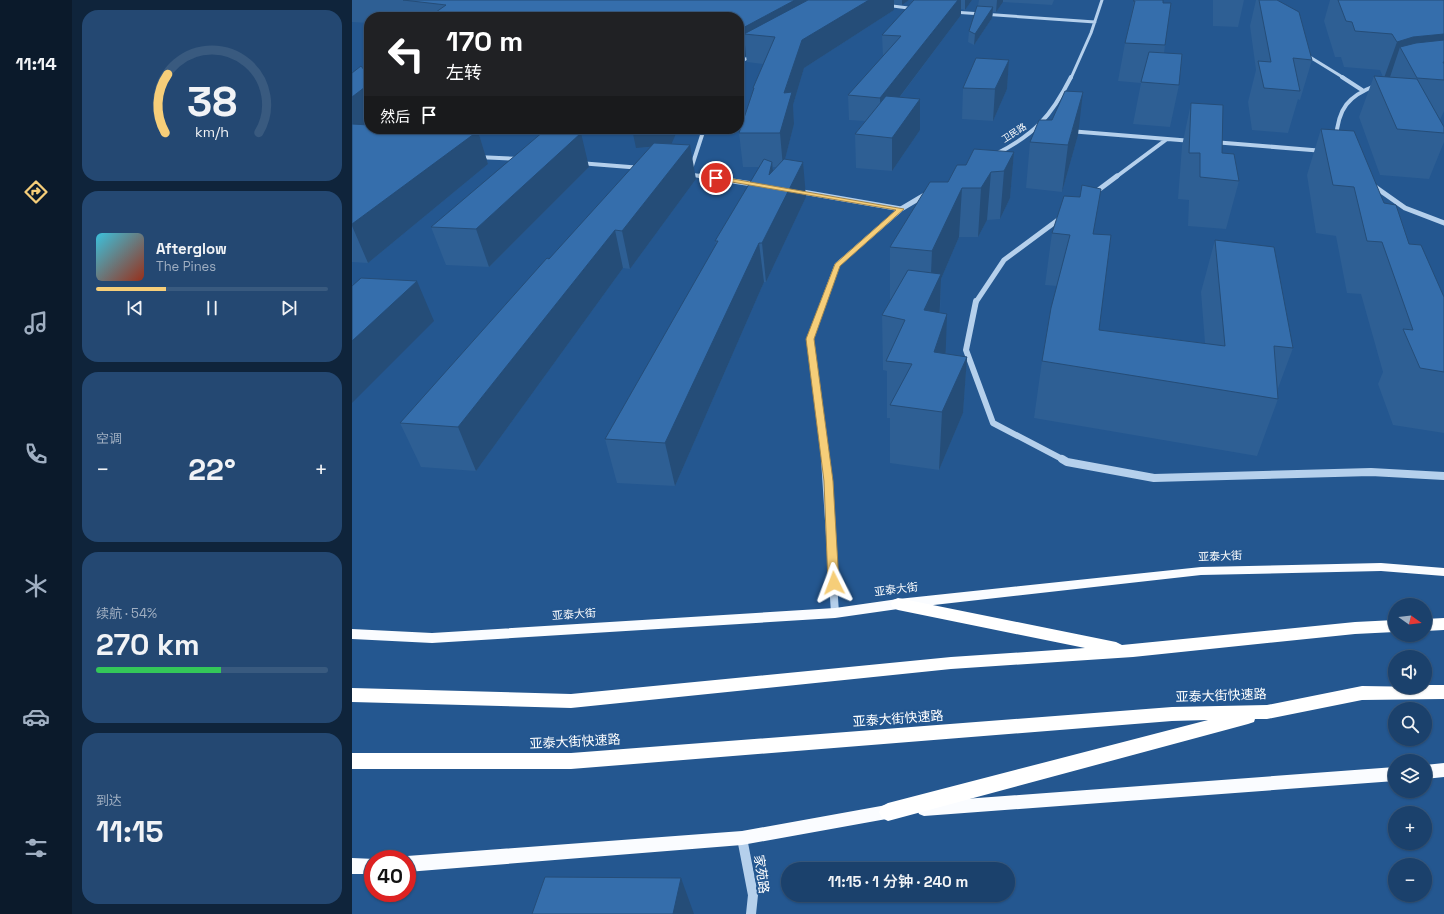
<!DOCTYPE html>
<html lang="zh">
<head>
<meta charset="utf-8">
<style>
	:root { --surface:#1b416c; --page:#244872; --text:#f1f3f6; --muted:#a0afc2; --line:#395a7f; --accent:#f6ce79 }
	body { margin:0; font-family:"Space Grotesk","Noto Sans SC",sans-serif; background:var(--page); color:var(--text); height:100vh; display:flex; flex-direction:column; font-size:15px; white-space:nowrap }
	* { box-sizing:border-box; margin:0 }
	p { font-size:13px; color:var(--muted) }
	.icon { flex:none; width:22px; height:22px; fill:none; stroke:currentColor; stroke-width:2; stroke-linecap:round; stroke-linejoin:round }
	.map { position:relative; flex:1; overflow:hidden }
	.sheet { display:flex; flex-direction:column; gap:10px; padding:10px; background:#0f243b; width:280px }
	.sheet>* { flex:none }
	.top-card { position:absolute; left:12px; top:12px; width:380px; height:122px; border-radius:16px; box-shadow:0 1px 3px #0004,0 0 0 1px var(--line); background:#202124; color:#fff; overflow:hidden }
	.needle { width:26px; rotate:104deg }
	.fabs { position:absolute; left:1036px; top:598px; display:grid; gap:8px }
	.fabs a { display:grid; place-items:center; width:44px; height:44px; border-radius:50%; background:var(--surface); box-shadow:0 1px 3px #0004,0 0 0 1px var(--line); font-size:20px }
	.speed { position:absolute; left:12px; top:850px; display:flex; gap:8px; font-size:20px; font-weight:700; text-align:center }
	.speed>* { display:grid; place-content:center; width:52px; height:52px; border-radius:50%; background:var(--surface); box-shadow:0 1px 3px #0004,0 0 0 1px var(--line); line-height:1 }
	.speed .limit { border:6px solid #d22; background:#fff; color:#111 }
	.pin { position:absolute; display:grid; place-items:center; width:34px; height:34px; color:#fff; margin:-17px; border:2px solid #fff; border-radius:50%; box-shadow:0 1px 4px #0007 }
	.me { position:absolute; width:44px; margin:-22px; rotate:357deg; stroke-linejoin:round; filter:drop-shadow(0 0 3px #0008) }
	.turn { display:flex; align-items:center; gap:14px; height:84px; padding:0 16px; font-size:18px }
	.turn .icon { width:52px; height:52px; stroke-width:2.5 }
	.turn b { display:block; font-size:28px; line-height:34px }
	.then { display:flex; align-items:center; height:38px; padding:0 16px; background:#0003; gap:8px; font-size:15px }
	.big { font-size:30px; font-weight:600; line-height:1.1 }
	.sheet .widget { flex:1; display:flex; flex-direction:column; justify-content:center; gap:6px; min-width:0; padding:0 14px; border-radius:16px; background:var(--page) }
	.sheet .dial { align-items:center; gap:0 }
	.dial svg { height:104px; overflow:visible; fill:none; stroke:var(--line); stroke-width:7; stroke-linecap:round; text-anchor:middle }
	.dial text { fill:var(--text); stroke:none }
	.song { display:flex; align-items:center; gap:12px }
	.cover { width:48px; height:48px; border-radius:6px; background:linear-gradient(135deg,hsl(190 70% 55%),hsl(10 70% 35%)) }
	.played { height:4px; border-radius:2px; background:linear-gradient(90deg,var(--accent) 30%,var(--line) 30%) }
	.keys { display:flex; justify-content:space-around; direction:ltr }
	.heat { display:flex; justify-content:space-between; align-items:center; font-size:22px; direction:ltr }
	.charge { height:6px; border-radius:3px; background:linear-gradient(90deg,#34c759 54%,var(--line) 0) }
	.trip { position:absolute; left:429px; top:862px; width:234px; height:40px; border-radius:20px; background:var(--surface); box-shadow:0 1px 3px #0004,0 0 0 1px var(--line); font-weight:600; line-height:40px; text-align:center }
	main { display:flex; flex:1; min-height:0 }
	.dock { display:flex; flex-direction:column; width:72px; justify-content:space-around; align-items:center; background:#0b1a2b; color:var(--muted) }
	.dock .icon { width:28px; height:28px }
	.dock .active { color:var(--accent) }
	.dock b { font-size:18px; color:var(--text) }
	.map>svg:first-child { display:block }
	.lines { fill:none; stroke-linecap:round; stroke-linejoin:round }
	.minor-far5 { stroke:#b5d0ec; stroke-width:3 }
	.minor-far4 { stroke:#b5d0ec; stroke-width:4 }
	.minor-far3 { stroke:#b5d0ec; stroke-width:5 }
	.minor-far2 { stroke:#b5d0ec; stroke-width:6 }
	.minor-far1 { stroke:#b5d0ec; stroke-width:8 }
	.minor { stroke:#b5d0ec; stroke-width:10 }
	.major { fill:#fafcff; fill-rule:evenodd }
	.highway { fill:#fff; fill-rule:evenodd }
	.wall { fill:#2e5f94; fill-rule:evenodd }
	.shaded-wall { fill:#254d78 }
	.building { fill:#356eac; stroke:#254d78 }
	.route { fill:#f6ce79; stroke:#a0864f }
	.labels { text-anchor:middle; stroke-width:4; stroke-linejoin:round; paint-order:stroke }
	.far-street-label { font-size:9px; fill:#fff; stroke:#245790 }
	.street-label { font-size:11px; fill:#fff; stroke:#245790 }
	.near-street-label { font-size:13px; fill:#fff; stroke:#245790 }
</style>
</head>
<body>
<main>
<nav class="dock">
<b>11:14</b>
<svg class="icon active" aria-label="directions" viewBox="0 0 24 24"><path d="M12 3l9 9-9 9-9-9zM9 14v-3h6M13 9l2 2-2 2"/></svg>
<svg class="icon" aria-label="music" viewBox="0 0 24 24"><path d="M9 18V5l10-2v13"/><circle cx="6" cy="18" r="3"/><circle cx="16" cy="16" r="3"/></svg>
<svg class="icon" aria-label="phone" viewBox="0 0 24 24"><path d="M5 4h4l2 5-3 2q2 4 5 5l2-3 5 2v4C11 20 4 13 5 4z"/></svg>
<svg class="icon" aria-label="climate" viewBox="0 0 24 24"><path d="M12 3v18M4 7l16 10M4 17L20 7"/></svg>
<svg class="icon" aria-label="car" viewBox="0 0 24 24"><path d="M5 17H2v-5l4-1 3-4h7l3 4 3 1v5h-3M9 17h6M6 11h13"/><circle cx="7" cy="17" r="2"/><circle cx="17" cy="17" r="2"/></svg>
<svg class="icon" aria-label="filters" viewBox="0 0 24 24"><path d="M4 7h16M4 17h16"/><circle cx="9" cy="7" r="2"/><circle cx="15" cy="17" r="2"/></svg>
</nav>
<section class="sheet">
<div class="widget dial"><svg viewBox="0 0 100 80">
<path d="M14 69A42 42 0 1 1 86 69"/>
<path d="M14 69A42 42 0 0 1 16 24" stroke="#f6ce79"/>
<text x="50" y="56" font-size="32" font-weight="700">38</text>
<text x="50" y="72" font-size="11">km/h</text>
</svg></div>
<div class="widget">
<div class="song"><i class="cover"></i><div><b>Afterglow</b><p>The Pines</p></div></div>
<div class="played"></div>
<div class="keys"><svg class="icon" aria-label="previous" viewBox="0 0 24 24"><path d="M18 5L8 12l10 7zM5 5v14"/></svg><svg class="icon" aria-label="pause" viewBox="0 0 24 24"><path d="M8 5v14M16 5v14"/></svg><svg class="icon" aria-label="next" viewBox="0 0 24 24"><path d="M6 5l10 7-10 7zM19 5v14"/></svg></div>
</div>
<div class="widget"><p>空调</p>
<div class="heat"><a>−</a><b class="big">22°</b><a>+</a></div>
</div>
<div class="widget"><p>续航 · 54%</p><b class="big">270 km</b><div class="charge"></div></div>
<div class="widget"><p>到达</p><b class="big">11:15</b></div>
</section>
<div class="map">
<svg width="1092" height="914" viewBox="0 0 1092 914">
	<rect width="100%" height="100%" fill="#245790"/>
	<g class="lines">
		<path class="minor-far5" d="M 533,5 L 564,9
			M 601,12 L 743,22
			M 953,54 L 992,78
			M 387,63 L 402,54
			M 719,78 L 739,33 L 750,0"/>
		<path class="minor-far4" d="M 990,77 L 1010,90
			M 717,131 L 840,141
			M 984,139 C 986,108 996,96 1025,85
			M 861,142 L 972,151
			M 642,155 C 682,135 699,117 719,77
			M 125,157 L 168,159
			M 227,163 L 290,168
			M 338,172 L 352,129
			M 334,174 L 355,177
			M 764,177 L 815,139"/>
		<path class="minor-far3" d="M 348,176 L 407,185
			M 1019,184 L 1053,208 L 1092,223
			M 445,191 L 549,209
			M 741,194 L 765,176
			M 471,302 L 485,265 L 549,209 L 576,193
			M 624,302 L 652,260 L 710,217"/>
		<path class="minor-far2" d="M 472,301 L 458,339 L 473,460
			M 624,301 L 614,350 L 641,423 L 712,460"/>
		<path class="minor-far1" d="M 473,459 L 483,613
			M 710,459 L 715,462 L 802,478 L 1019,472 L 1092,476"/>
		<path class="minor" d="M 390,838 L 401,895 L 399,914"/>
		<path class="major" d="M 1029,563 L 1092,568 L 1092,576 L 1029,571 L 849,575 L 546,609 L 483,618 L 80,643 L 0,639 L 0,629 L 80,633 L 483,608 L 546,599 L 849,567 Z
			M 1092,763 L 1092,777 L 1073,779 L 1073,765 Z
			M 1043,767 L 1043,781 L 572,816 L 567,814 L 565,809 L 567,804 L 572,802 Z
			M 540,804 L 545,806 L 547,811 L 545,816 L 540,818 L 390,845 L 55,872 L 55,859 L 49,859 L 55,856 L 390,831 Z
			M 0,858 L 23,859 L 21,859 L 21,874 L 0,874 Z"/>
		<path class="highway" d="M 546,598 L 764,642 L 770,645 L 1003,622 L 1043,620 L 1043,632 L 1003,634 L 781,657 L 599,669 L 219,708 L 0,702 L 0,688 L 219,694 L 599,657 L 733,648 L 546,610 L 541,608 L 539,604 L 541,600 Z
			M 1092,618 L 1092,630 L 1073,631 L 1073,619 Z
			M 1073,685 L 1092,685 L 1092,699 L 1010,700 L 915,719 L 903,719 L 902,722 L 896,724 L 536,821 L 530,818 L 527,812 L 530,806 L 536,803 L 856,720 L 820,721 L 219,769 L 0,769 L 0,753 L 219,753 L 820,707 L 915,705 L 1010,686 L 1073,687 Z"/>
	</g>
	<path class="wall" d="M 0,0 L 557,0 L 550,5 L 542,4 L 542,10 L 452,68 L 441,105 L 442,124 L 433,159 L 454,197 L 414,282 L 412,282 L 323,486 L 265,483 L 253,439 L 364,245 L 363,241 L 408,167 L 391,167 L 387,133 L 401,92 L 401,88 L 411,64 L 395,62 L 387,17 L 17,17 L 17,23 L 0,22 ZM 421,167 L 424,167 L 421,170 Z
		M 562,0 L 620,0 L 613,10 L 609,9 L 609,15 L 548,97 L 568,130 L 540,171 L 504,168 L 503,134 L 513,121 L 497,120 L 496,95 L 531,57 L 530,35 Z
		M 627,0 L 702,0 L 700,5 L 651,2 L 644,12 L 641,12 L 640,18 L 622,45 L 616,42 L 617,31 L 626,6 Z
		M 782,0 L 811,3 L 813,45 L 812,53 L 827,85 L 818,127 L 781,124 L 789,83 L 766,81 L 773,43 L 778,21 Z
		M 861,0 L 892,0 L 886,27 L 861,26 Z
		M 904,0 L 925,0 L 960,60 L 948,100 L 946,99 L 936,133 L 900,130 L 896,102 L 904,70 L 898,26 Z
		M 978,0 L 1092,0 L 1092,111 L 1088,120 L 1092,127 L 1092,142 L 1077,179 L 1028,175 L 1007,117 L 1022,76 L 1031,77 L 1028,70 L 992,67 L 989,57 L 983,57 L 972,21 Z
		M 657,60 L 655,89 L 641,121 L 610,119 L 611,88 Z
		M 0,73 L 17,129 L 118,129 L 117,130 L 126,131 L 136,164 L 16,263 L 0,262 Z
		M 839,103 L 887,181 L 874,229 L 836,226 L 837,200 L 826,199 L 830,146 Z
		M 969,129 L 1032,203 L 1057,244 L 1092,297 L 1092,433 L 1041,425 L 1026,384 L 1031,372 L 1009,294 L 995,293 L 984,236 L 964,233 L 955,175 Z
		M 726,135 L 710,192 L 674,188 L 678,142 Z
		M 319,144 L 344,179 L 278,269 L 271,268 L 124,471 L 69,467 L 48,423 L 299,147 L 284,148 Z
		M 662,152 L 658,198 L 648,219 L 635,220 L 626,237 L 607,237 L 589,279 L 588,313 L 594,354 L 615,357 L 611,413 L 587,470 L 538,463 L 538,418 L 535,418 L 535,371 L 531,370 L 530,315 L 539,299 L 538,299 L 538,247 L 596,182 L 614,165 Z
		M 237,167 L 137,267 L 94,265 L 79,227 Z
		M 700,233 L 742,234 L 747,330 L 853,343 L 849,292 L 863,240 L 941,348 L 925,391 L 926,399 L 905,456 L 682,418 L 690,361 L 705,286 L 693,285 Z"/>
	<path class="shaded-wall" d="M 443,0 L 487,0 L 392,34 L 394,56 L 387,60 L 387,30 Z
		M 517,0 L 542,0 L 542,10 L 452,68 L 441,105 L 442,124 L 431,167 L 428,133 L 432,93 L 450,40 Z
		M 550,0 L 557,0 L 550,5 Z
		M 606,0 L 609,0 L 609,15 L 528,123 L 528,98 Z
		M 613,0 L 620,0 L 613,10 Z
		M 645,0 L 651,0 L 651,2 L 644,12 Z
		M 641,7 L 640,18 L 622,45 L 623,34 Z
		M 1092,34 L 1092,62 L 1048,47 L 1038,77 L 1032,78 L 1045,42 L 1061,37 Z
		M 657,60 L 655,89 L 641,121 L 643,89 Z
		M 17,84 L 17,126 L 0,140 L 0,97 Z
		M 731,92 L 726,135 L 710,192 L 716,145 Z
		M 568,99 L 568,130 L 540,171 L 540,138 Z
		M 90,129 L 118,129 L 101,149 L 126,131 L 136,164 L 16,263 L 0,226 L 0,224 L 97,152 Z
		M 280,129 L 326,129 L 319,145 L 284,148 Z
		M 229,133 L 237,167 L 137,267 L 124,229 Z
		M 338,145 L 344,179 L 278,269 L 270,231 Z
		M 662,152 L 658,198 L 648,219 L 652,171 Z
		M 420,162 L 424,197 L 417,175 Z
		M 451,162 L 454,197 L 414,282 L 410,243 Z
		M 639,172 L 635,220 L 626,237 L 629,188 Z
		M 610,188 L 607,237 L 589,279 L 587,328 L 572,310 L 578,297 L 580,251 Z
		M 263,230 L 271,268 L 124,471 L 106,427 Z
		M 407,243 L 412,282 L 323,486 L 313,443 Z
		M 65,281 L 82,321 L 0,403 L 0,341 Z
		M 595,314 L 593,370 L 582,352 Z
		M 615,357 L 611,413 L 587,470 L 590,412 Z
		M 329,878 L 342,914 L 321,914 Z"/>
	<path class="building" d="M 51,0 L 443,0 L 387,30 L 387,17 L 77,17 L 94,5 Z
		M 456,0 L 517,0 L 450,40 L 432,93 L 440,92 L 428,133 L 387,133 L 402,88 L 401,88 L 423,37 L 392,34 Z
		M 562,0 L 606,0 L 528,98 L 496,95 L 549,36 L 530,35 Z
		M 782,0 L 811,0 L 811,3 L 819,3 L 813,45 L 773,43 L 783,1 L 781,1 Z
		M 907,0 L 925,0 L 947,12 L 960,60 L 941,58 L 948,91 L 912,88 L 906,61 L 919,62 Z
		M 986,0 L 1092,0 L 1092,34 L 1061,37 L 1045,42 L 1040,34 L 1003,31 L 1000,22 L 994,21 Z
		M 625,6 L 641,7 L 623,34 L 617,31 Z
		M 1092,40 L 1092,62 L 1091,62 L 1092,64 L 1092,80 L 1065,78 L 1048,47 L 1064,43 Z
		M 797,52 L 830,54 L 827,85 L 789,82 Z
		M 624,58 L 657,60 L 643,89 L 611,88 Z
		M 9,66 L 17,76 L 17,84 L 0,97 L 0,73 Z
		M 1022,76 L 1065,79 L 1092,127 L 1092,133 L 1045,129 Z
		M 713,91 L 731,92 L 716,145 L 678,142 L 687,120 L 700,120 Z
		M 534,96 L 568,99 L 540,138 L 503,134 Z
		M 839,103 L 871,105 L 870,153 L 882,154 L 887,181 L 848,177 L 848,153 L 837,153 Z
		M 0,124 L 17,125 L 17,129 L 78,129 L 126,131 L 0,224 Z
		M 969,129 L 1002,131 L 1032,203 L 1044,205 L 1057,244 L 1069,245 L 1092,297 L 1092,372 L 1068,368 L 1051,329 L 1061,330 L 1030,242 L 1015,241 L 1002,187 L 981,185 Z
		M 192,131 L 229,133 L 124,229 L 79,227 Z
		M 302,143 L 338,145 L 270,231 L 263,230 L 106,427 L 48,423 L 195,258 L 197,259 Z
		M 622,149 L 662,152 L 652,171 L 639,172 L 629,188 L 610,188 L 580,251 L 538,247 L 578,182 L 596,182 L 605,165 L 614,165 Z
		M 412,159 L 420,162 L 417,175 L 432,159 L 451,162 L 410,243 L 407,243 L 313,443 L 253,439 L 366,241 L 363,241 Z
		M 730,185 L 749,189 L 741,234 L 759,235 L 747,330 L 873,346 L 863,240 L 922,247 L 941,348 L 922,346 L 926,399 L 690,361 L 699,308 L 718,235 L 700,233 L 712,196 L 728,197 Z
		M 556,270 L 589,274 L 572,310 L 595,314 L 582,352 L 615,357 L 590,412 L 538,405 L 560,364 L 534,361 L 553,320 L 530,315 Z
		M 9,278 L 65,281 L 0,341 L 0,286 Z
		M 193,877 L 329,878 L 321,914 L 180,914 Z"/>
	<path class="route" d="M 364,176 L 552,209 L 488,266 L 462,339 L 481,481 L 487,583 L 482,587 L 476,583 L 472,481 L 454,339 L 483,264 L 544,210 L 362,179 Z"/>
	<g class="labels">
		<g class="far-street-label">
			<text transform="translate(662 133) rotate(-33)" y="3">卫民路</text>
		</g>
		<g class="street-label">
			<text transform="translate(868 556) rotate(-2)" y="4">亚泰大街</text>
			<text transform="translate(544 589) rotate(-7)" y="4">亚泰大街</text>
			<text transform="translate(222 614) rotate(-4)" y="4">亚泰大街</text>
		</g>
		<g class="near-street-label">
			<text transform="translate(869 695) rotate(-2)" y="5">亚泰大街快速路</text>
			<text transform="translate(546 718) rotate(-4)" y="5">亚泰大街快速路</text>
			<text transform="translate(223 741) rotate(-3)" y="5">亚泰大街快速路</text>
			<text transform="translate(410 874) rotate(82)" y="5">家苑路</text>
		</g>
	</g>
</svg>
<div class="fabs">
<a><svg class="needle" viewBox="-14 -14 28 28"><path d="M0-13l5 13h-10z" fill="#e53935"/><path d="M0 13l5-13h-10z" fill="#a0afc2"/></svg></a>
<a><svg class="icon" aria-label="sound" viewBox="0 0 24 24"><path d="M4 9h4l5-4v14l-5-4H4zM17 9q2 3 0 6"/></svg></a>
<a><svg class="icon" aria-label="search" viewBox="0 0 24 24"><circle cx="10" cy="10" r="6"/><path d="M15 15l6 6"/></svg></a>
<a><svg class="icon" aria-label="layers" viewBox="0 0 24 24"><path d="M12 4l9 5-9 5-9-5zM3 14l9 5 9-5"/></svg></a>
<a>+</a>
<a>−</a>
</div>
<div class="speed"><div class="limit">40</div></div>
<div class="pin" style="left:364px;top:178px;background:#d93025"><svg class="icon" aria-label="arrive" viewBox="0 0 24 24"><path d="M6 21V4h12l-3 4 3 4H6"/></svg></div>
<svg class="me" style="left:482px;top:583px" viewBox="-20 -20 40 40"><path d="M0-17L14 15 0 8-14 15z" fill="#f6ce79" stroke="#fff" stroke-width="4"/></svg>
<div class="trip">11:15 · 1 分钟 · 240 m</div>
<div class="top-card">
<div class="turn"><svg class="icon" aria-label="left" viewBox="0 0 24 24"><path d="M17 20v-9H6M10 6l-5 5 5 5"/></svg><div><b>170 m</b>左转</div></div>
<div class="then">然后<svg class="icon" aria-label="arrive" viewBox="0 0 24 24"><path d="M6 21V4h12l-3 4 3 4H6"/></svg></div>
</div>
</div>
</main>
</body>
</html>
